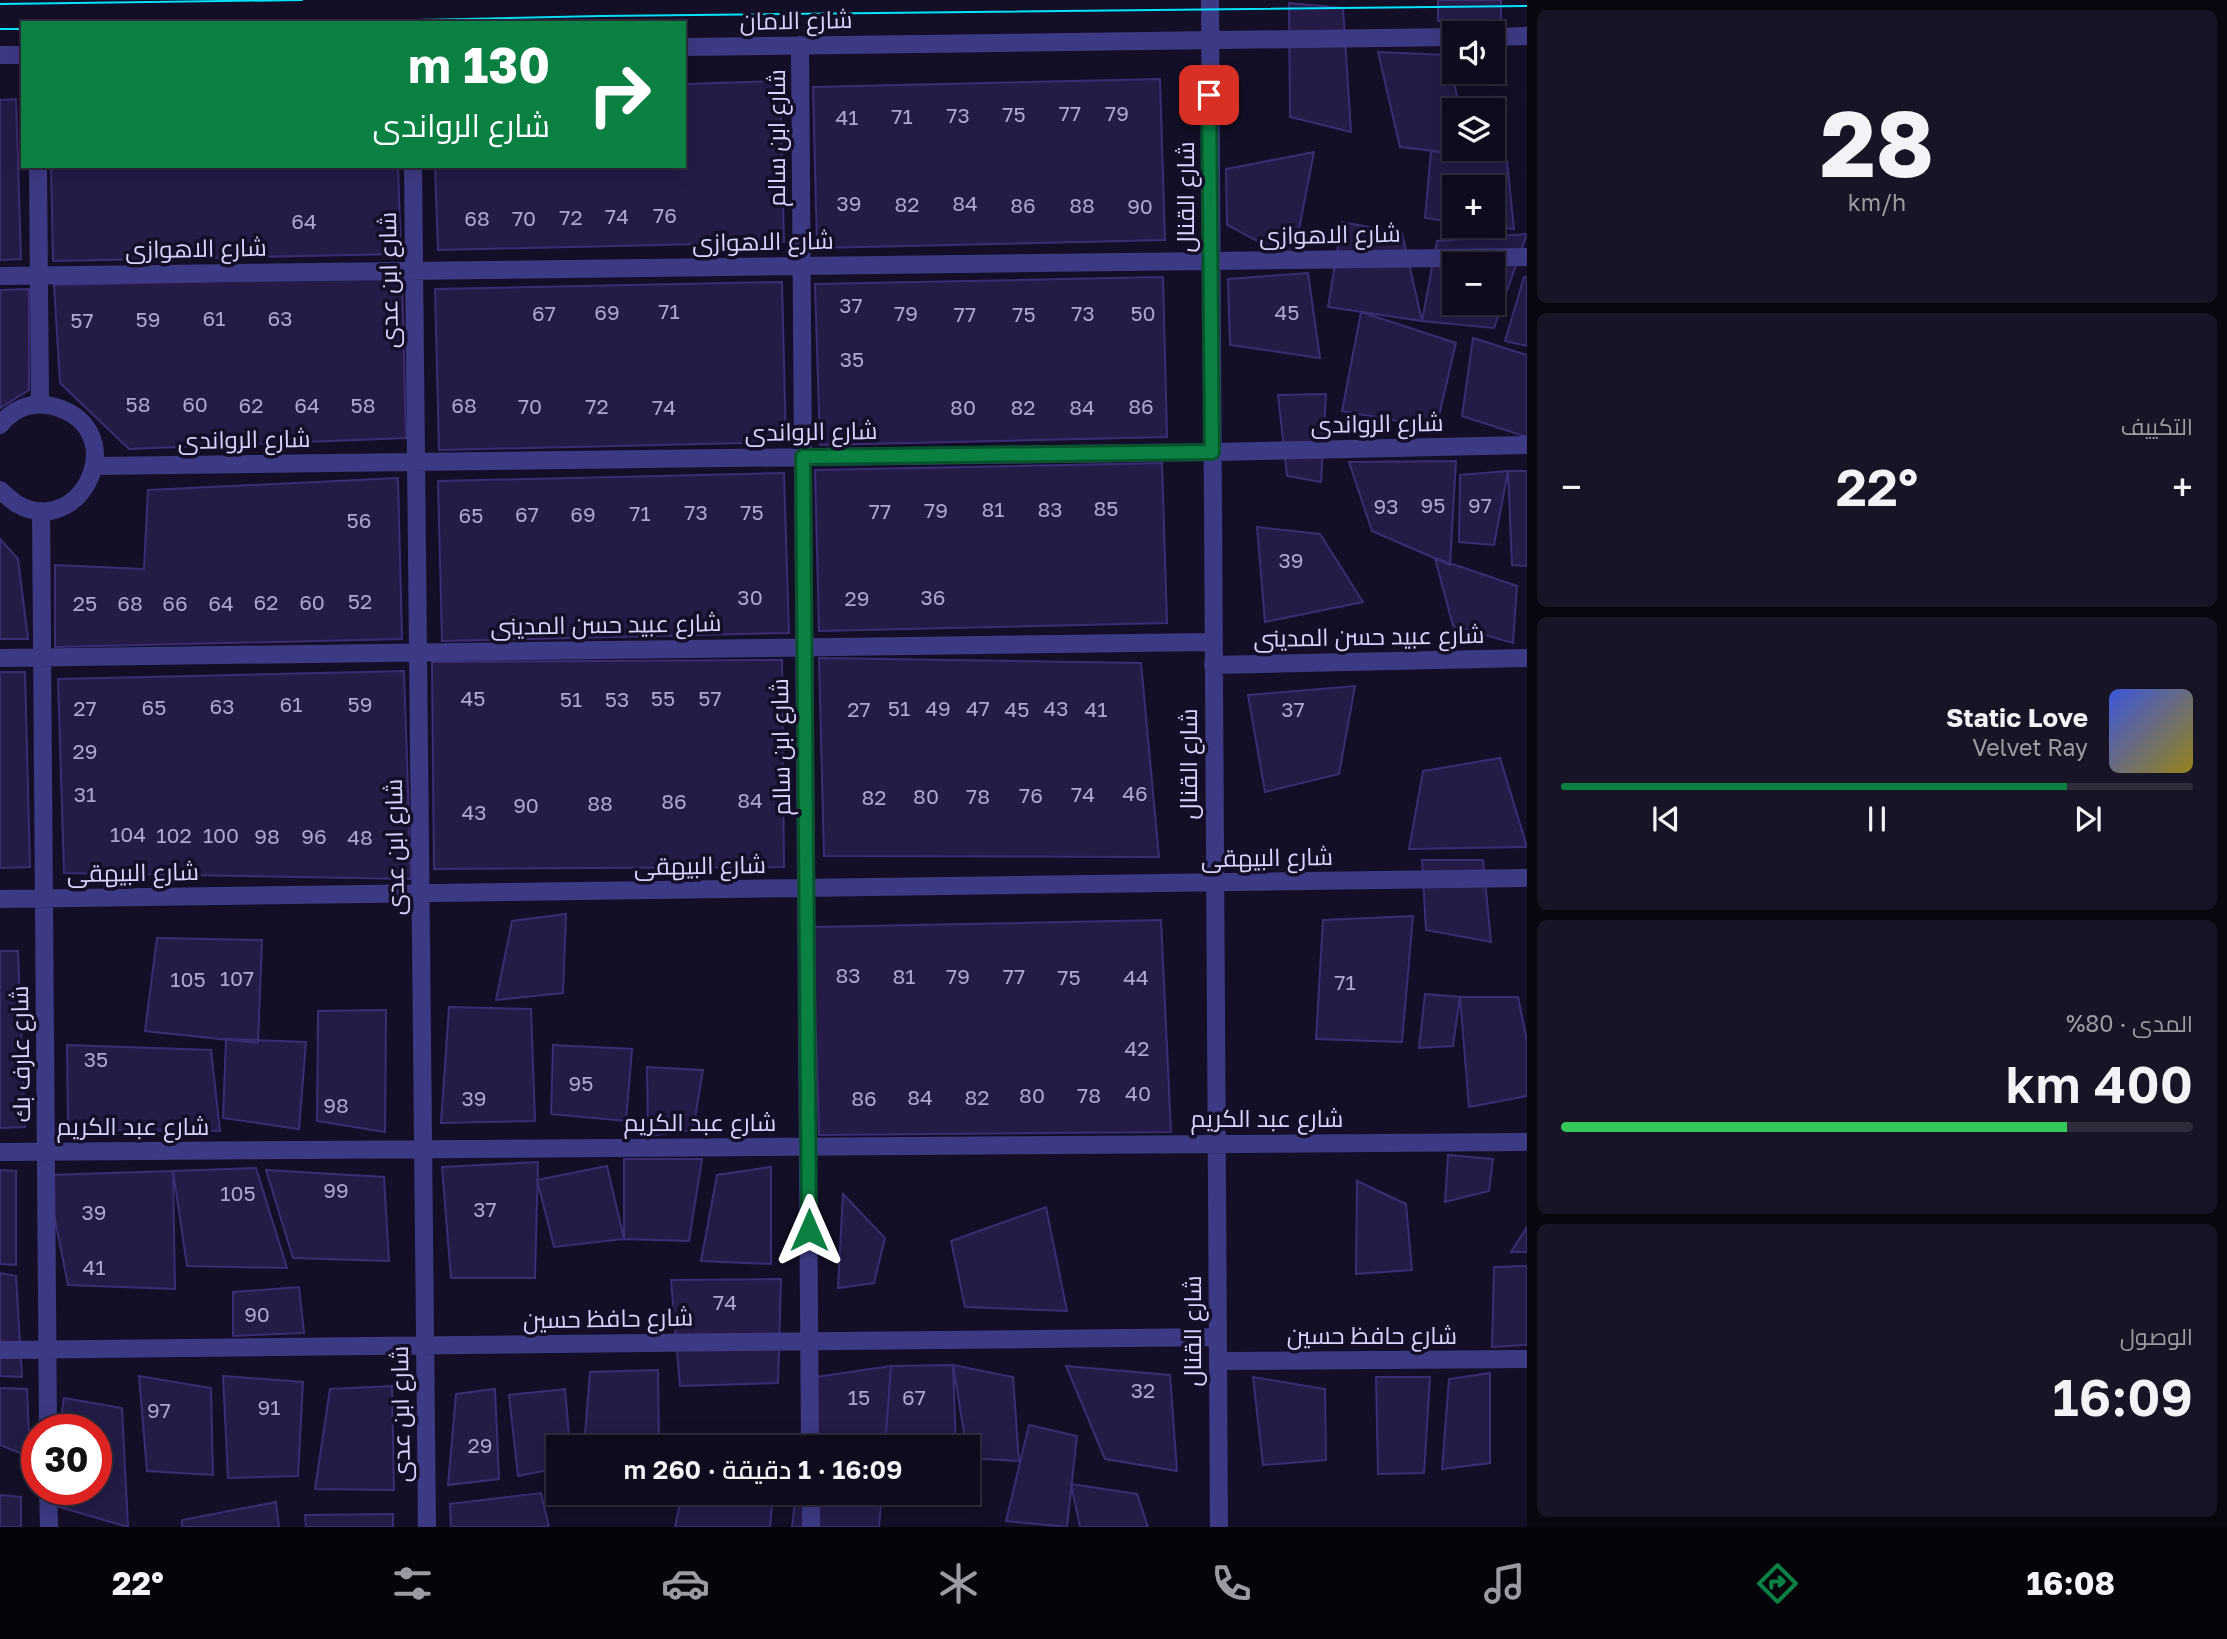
<!DOCTYPE html>
<html lang="ar">
<head>
<meta charset="utf-8">
<style>
	:root { --surface:#0e0b1c; --page:#171425; --text:#f1f3f6; --muted:#9b9ba3; --line:#2e2b3b; --accent:#0b8043 }
	body { margin:0; font-family:"Golos Text",Cairo,sans-serif; background:var(--page); color:var(--text); direction:rtl; height:100vh; display:flex; flex-direction:column; font-size:26px; white-space:nowrap }
	* { box-sizing:border-box; margin:0 }
	p { font-size:23px; color:var(--muted) }
	.icon { flex:none; width:38px; height:38px; fill:none; stroke:currentColor; stroke-width:2; stroke-linecap:round; stroke-linejoin:round }
	.map { position:relative; flex:1; overflow:hidden; direction:ltr }
	.panel { display:flex; flex-direction:column; gap:10px; padding:10px; background:#08060f; width:700px }
	.panel>* { flex:none }
	.guide { position:absolute; left:21px; top:21px; width:665px; height:147px; border-radius:0px; box-shadow:0 4px 18px #0003,0 0 0 2px var(--line); direction:rtl; background:#0b8043; color:#fff; overflow:hidden }
	.tools { position:absolute; left:1442px; top:21px; display:grid; gap:14px }
	.tools a { display:grid; place-items:center; width:63px; height:63px; border-radius:0px; background:var(--surface); box-shadow:0 4px 18px #0003,0 0 0 2px var(--line); font-size:35px }
	.speed { position:absolute; left:21px; top:1414px; display:flex; gap:14px; font-size:35px; font-weight:700; text-align:center }
	.speed>* { display:grid; place-content:center; width:91px; height:91px; border-radius:50%; background:var(--surface); box-shadow:0 4px 18px #0003,0 0 0 2px var(--line); line-height:1 }
	.speed .limit { border:10px solid #d22; background:#fff; color:#111 }
	.pin { position:absolute; display:grid; place-items:center; width:60px; height:60px; color:#fff; margin:-30px; border-radius:14px; box-shadow:0 4px 10px #0006 }
	.me { position:absolute; width:77px; margin:-38px; rotate:0deg; stroke-linejoin:round; filter:drop-shadow(0 0 5px #0008) }
	.turn { display:flex; align-items:center; gap:24px; height:147px; padding:0 21px; font-size:32px }
	.turn .icon { width:91px; height:91px; stroke-width:2.5 }
	.turn b { display:block; font-size:49px; line-height:60px }
	.big { font-size:52px; font-weight:600; line-height:1.1 }
	.panel .tile { flex:1; display:flex; flex-direction:column; justify-content:center; gap:10px; min-width:0; padding:0 24px; border-radius:10px; background:var(--page) }
	.panel .dial { align-items:center; gap:0 }
	.dial b { font-size:91px; line-height:1 }
	.song { display:flex; align-items:center; gap:21px }
	.cover { width:84px; height:84px; border-radius:10px; background:linear-gradient(135deg,hsl(230 70% 55%),hsl(50 70% 35%)) }
	.played { height:7px; border-radius:4px; background:linear-gradient(90deg,var(--accent) 80%,var(--line) 80%) }
	.keys { display:flex; justify-content:space-around; direction:ltr }
	.heat { display:flex; justify-content:space-between; align-items:center; font-size:38px; direction:ltr }
	.charge { height:10px; border-radius:5px; background:linear-gradient(90deg,#34c759 80%,var(--line) 0) }
	.trip { position:absolute; left:546px; top:1435px; width:434px; height:70px; border-radius:0px; background:var(--surface); box-shadow:0 4px 18px #0003,0 0 0 2px var(--line); font-weight:600; line-height:70px; text-align:center; direction:rtl }
	.dock { display:flex; height:112px; justify-content:space-around; align-items:center; background:#06040b; color:var(--muted) }
	.dock .icon { width:49px; height:49px }
	.dock .selected { color:var(--accent) }
	.dock b { font-size:32px; color:var(--text) }
	main { display:flex; flex:1; min-height:0 }
	.map>svg:first-child { display:block }
	.building { fill:#241b47; stroke:#3b2d73; stroke-width:2; fill-rule:evenodd }
	.lines { fill:none; stroke-linecap:round; stroke-linejoin:round }
	.minor { stroke:#3d3a85; stroke-width:18 }
	.tram { stroke:#00e5ff; stroke-width:2 }
	.route-casing { stroke:#07532c; stroke-width:18 }
	.route { stroke:#0b8043; stroke-width:12 }
	.labels { text-anchor:middle; stroke-width:7; stroke-linejoin:round; paint-order:stroke }
	.number-label { font-size:21px; fill:#aca6d1 }
	.street-label { font-size:24px; fill:#d9d4ff; stroke:#130f26 }
</style>
</head>
<body>
<main>
<section class="panel">
<div class="tile dial"><b>28</b><p>km/h</p></div>
<div class="tile"><p>التكييف</p>
<div class="heat"><a>−</a><b class="big">22°</b><a>+</a></div>
</div>
<div class="tile">
<div class="song"><i class="cover"></i><div><b>Static Love</b><p>Velvet Ray</p></div></div>
<div class="played"></div>
<div class="keys"><svg class="icon" aria-label="previous" viewBox="0 0 24 24"><path d="M18 5L8 12l10 7zM5 5v14"/></svg><svg class="icon" aria-label="pause" viewBox="0 0 24 24"><path d="M8 5v14M16 5v14"/></svg><svg class="icon" aria-label="next" viewBox="0 0 24 24"><path d="M6 5l10 7-10 7zM19 5v14"/></svg></div>
</div>
<div class="tile"><p>المدى · 80%</p><b class="big">400 km</b><div class="charge"></div></div>
<div class="tile"><p>الوصول</p><b class="big">16:09</b></div>
</section>
<div class="map">
<svg width="1527" height="1527" viewBox="0 0 1527 1527">
	<rect width="100%" height="100%" fill="#130f26"/>
	<path class="building" d="M 1438,0 L 1501,0 L 1501,22 L 1438,21 Z
		M 1289,3 L 1343,8 L 1351,132 L 1290,117 Z
		M 1378,52 L 1448,55 L 1460,110 L 1454,110 L 1454,149 L 1468,149 L 1469,155 L 1400,147 Z
		M 1160,79 L 1165,240 L 817,248 L 813,87 Z
		M 780,81 L 784,242 L 438,250 L 435,166 L 684,166 L 684,84 Z
		M 16,99 L 21,259 L 0,260 L 0,100 Z
		M 1431,151 L 1507,161 L 1514,229 L 1486,226 L 1493,226 L 1493,187 L 1454,187 L 1454,222 L 1425,218 Z
		M 1314,152 L 1293,260 L 1227,225 L 1226,169 Z
		M 51,166 L 398,166 L 401,254 L 53,261 Z
		M 1342,222 L 1402,233 L 1422,321 L 1328,307 Z
		M 1527,234 L 1494,328 L 1422,321 L 1437,241 ZM 1454,264 L 1493,264 L 1493,303 L 1454,303 Z
		M 1308,273 L 1320,358 L 1230,345 L 1228,279 Z
		M 402,277 L 406,438 L 129,449 L 60,383 L 54,285 Z
		M 1163,277 L 1167,437 L 820,445 L 815,284 Z
		M 1524,277 L 1527,277 L 1527,346 L 1505,341 Z
		M 782,282 L 786,442 L 439,450 L 435,289 Z
		M 29,289 L 29,390 L 0,408 L 0,290 Z
		M 1361,312 L 1456,343 L 1436,428 L 1342,411 Z
		M 1473,338 L 1527,355 L 1527,437 L 1462,416 Z
		M 1326,394 L 1321,482 L 1287,476 L 1278,395 Z
		M 1456,461 L 1450,565 L 1372,531 L 1349,462 Z
		M 1162,463 L 1167,623 L 819,631 L 815,470 Z
		M 1508,471 L 1494,545 L 1459,542 L 1460,475 Z
		M 1508,471 L 1527,471 L 1527,566 L 1512,565 Z
		M 784,473 L 789,633 L 442,641 L 438,481 Z
		M 398,478 L 402,639 L 55,647 L 55,565 L 144,569 L 148,490 Z
		M 1257,527 L 1320,534 L 1363,602 L 1265,622 Z
		M 0,539 L 18,559 L 28,639 L 0,639 Z
		M 1435,558 L 1517,586 L 1513,643 L 1453,626 Z
		M 819,658 L 1141,663 L 1159,857 L 824,856 Z
		M 782,660 L 784,867 L 434,869 L 432,662 Z
		M 404,671 L 411,879 L 64,873 L 58,679 Z
		M 0,672 L 25,672 L 30,867 L 0,868 Z
		M 1355,686 L 1339,774 L 1265,792 L 1248,695 Z
		M 1500,758 L 1527,847 L 1409,849 L 1423,771 Z
		M 1422,860 L 1483,860 L 1491,942 L 1426,930 Z
		M 566,914 L 563,993 L 496,1000 L 512,921 Z
		M 1413,916 L 1402,1042 L 1316,1039 L 1323,920 Z
		M 1161,920 L 1171,1132 L 819,1135 L 813,927 Z
		M 157,938 L 262,940 L 258,1043 L 145,1031 Z
		M 0,951 L 18,951 L 25,1127 L 0,1128 Z
		M 1425,994 L 1460,997 L 1453,1046 L 1419,1048 Z
		M 1460,997 L 1518,997 L 1527,1041 L 1527,1096 L 1469,1107 Z
		M 449,1007 L 531,1009 L 535,1121 L 441,1123 Z
		M 386,1010 L 385,1132 L 317,1121 L 318,1011 Z
		M 226,1039 L 306,1042 L 299,1129 L 223,1118 Z
		M 67,1045 L 211,1050 L 220,1131 L 68,1130 Z
		M 553,1045 L 632,1049 L 626,1121 L 551,1114 Z
		M 647,1067 L 703,1070 L 693,1130 L 648,1136 Z
		M 1448,1155 L 1493,1159 L 1489,1191 L 1445,1202 Z
		M 624,1159 L 702,1159 L 689,1241 L 624,1239 Z
		M 538,1162 L 535,1278 L 451,1278 L 442,1167 Z
		M 607,1166 L 624,1239 L 554,1247 L 537,1180 Z
		M 771,1167 L 771,1264 L 701,1261 L 717,1175 Z
		M 256,1168 L 287,1268 L 187,1266 L 173,1171 Z
		M 0,1170 L 16,1171 L 16,1265 L 0,1264 Z
		M 266,1170 L 384,1177 L 389,1261 L 293,1258 Z
		M 173,1171 L 175,1289 L 68,1285 L 46,1175 Z
		M 1357,1181 L 1406,1204 L 1412,1270 L 1356,1274 Z
		M 843,1194 L 885,1238 L 874,1283 L 838,1288 Z
		M 1046,1207 L 1067,1311 L 965,1307 L 951,1241 Z
		M 1527,1227 L 1527,1252 L 1511,1252 Z
		M 1527,1266 L 1527,1345 L 1492,1347 L 1494,1267 Z
		M 0,1273 L 16,1276 L 22,1377 L 0,1376 Z
		M 781,1279 L 778,1383 L 680,1386 L 671,1280 Z
		M 299,1287 L 304,1333 L 233,1336 L 233,1292 Z
		M 953,1365 L 1013,1377 L 1019,1461 L 968,1458 Z
		M 953,1365 L 956,1447 L 885,1447 L 891,1366 Z
		M 891,1366 L 885,1447 L 802,1447 L 810,1378 Z
		M 1066,1366 L 1170,1375 L 1177,1471 L 1105,1459 Z
		M 658,1370 L 659,1447 L 584,1447 L 590,1372 Z
		M 1490,1373 L 1490,1463 L 1442,1469 L 1449,1379 Z
		M 139,1376 L 211,1388 L 213,1475 L 147,1471 Z
		M 223,1376 L 303,1382 L 298,1476 L 228,1478 Z
		M 1253,1377 L 1325,1389 L 1326,1460 L 1263,1465 Z
		M 1376,1377 L 1430,1377 L 1424,1473 L 1378,1474 Z
		M 392,1386 L 394,1490 L 315,1489 L 330,1389 Z
		M 0,1388 L 27,1389 L 30,1457 L 0,1445 Z
		M 495,1389 L 499,1479 L 448,1485 L 456,1394 Z
		M 565,1389 L 570,1447 L 558,1447 L 558,1468 L 518,1476 L 509,1395 Z
		M 64,1398 L 122,1408 L 128,1527 L 49,1504 L 51,1489 L 96,1489 L 96,1430 L 59,1430 Z
		M 1029,1425 L 1077,1436 L 1067,1527 L 1006,1521 Z
		M 1071,1484 L 1137,1494 L 1148,1527 L 1080,1527 Z
		M 541,1493 L 549,1527 L 451,1527 L 450,1504 Z
		M 682,1493 L 773,1493 L 770,1527 L 675,1527 Z
		M 796,1493 L 882,1493 L 879,1527 L 792,1527 Z
		M 0,1495 L 21,1497 L 21,1527 L 0,1527 Z
		M 276,1502 L 279,1527 L 182,1527 L 182,1520 Z
		M 393,1514 L 393,1527 L 306,1527 L 305,1515 Z"/>
	<g class="lines">
		<path class="minor" d="M 1210,0 L 1219,1527
			M 1493,37 L 1527,36
			M 800,45 L 810,1447
			M 684,47 L 1454,37
			M 0,55 L 23,55
			M 38,166 L 40,404
			M 413,166 L 427,1527
			M 0,276 L 1527,257
			M 0,425 C 11,411 28,402 47,405 C 137,422 84,542 17,504 C 11,500 5,494 0,490
			M 95,466 L 1212,452 L 1527,445
			M 41,511 L 48,1430
			M 0,658 L 1213,642
			M 1213,665 L 1527,658
			M 0,899 L 1527,878
			M 0,1152 L 1527,1142
			M 0,1350 L 1217,1337
			M 1218,1361 L 1527,1359
			M 48,1489 L 49,1527
			M 811,1493 L 811,1527"/>
		<path class="tram" d="M 0,4 L 302,0
			M 282,23 L 601,16 L 1527,6
			M 0,29 L 23,29"/>
	</g>
	<g class="lines">
		<g class="route-casing">
			<path id="route" d="M 809,1230 L 803,457 L 1212,452 L 1209,95"/>
		</g>
		<use href="#route" class="route"/>
	</g>
	<g class="labels">
		<g class="number-label">
			<text x="1070" y="121">77</text>
			<text x="1117" y="121">79</text>
			<text x="1014" y="122">75</text>
			<text x="958" y="123">73</text>
			<text x="902" y="124">71</text>
			<text x="847" y="125">41</text>
			<text x="849" y="211">39</text>
			<text x="965" y="211">84</text>
			<text x="907" y="212">82</text>
			<text x="1023" y="213">86</text>
			<text x="1082" y="213">88</text>
			<text x="1140" y="214">90</text>
			<text x="665" y="223">76</text>
			<text x="617" y="224">74</text>
			<text x="571" y="225">72</text>
			<text x="477" y="226">68</text>
			<text x="524" y="226">70</text>
			<text x="304" y="229">64</text>
			<text x="851" y="313">37</text>
			<text x="669" y="319">71</text>
			<text x="607" y="320">69</text>
			<text x="1287" y="320">45</text>
			<text x="544" y="321">67</text>
			<text x="906" y="321">79</text>
			<text x="1083" y="321">73</text>
			<text x="1143" y="321">50</text>
			<text x="965" y="322">77</text>
			<text x="1024" y="322">75</text>
			<text x="214" y="326">61</text>
			<text x="280" y="326">63</text>
			<text x="148" y="327">59</text>
			<text x="82" y="328">57</text>
			<text x="852" y="367">35</text>
			<text x="138" y="412">58</text>
			<text x="195" y="412">60</text>
			<text x="251" y="413">62</text>
			<text x="307" y="413">64</text>
			<text x="363" y="413">58</text>
			<text x="464" y="413">68</text>
			<text x="530" y="414">70</text>
			<text x="597" y="414">72</text>
			<text x="1141" y="414">86</text>
			<text x="664" y="415">74</text>
			<text x="963" y="415">80</text>
			<text x="1023" y="415">82</text>
			<text x="1082" y="415">84</text>
			<text x="1433" y="513">95</text>
			<text x="1480" y="513">97</text>
			<text x="1386" y="514">93</text>
			<text x="1106" y="516">85</text>
			<text x="993" y="517">81</text>
			<text x="1050" y="517">83</text>
			<text x="936" y="518">79</text>
			<text x="880" y="519">77</text>
			<text x="696" y="520">73</text>
			<text x="752" y="520">75</text>
			<text x="640" y="521">71</text>
			<text x="527" y="522">67</text>
			<text x="583" y="522">69</text>
			<text x="471" y="523">65</text>
			<text x="359" y="528">56</text>
			<text x="1291" y="568">39</text>
			<text x="750" y="605">30</text>
			<text x="933" y="605">36</text>
			<text x="857" y="606">29</text>
			<text x="360" y="609">52</text>
			<text x="266" y="610">62</text>
			<text x="312" y="610">60</text>
			<text x="85" y="611">25</text>
			<text x="130" y="611">68</text>
			<text x="175" y="611">66</text>
			<text x="221" y="611">64</text>
			<text x="473" y="706">45</text>
			<text x="663" y="706">55</text>
			<text x="710" y="706">57</text>
			<text x="571" y="707">51</text>
			<text x="617" y="707">53</text>
			<text x="291" y="712">61</text>
			<text x="360" y="712">59</text>
			<text x="222" y="714">63</text>
			<text x="154" y="715">65</text>
			<text x="85" y="716">27</text>
			<text x="899" y="716">51</text>
			<text x="938" y="716">49</text>
			<text x="978" y="716">47</text>
			<text x="1056" y="716">43</text>
			<text x="859" y="717">27</text>
			<text x="1017" y="717">45</text>
			<text x="1096" y="717">41</text>
			<text x="1293" y="717">37</text>
			<text x="85" y="759">29</text>
			<text x="1135" y="801">46</text>
			<text x="85" y="802">31</text>
			<text x="1083" y="802">74</text>
			<text x="1031" y="803">76</text>
			<text x="926" y="804">80</text>
			<text x="978" y="804">78</text>
			<text x="874" y="805">82</text>
			<text x="750" y="808">84</text>
			<text x="674" y="809">86</text>
			<text x="600" y="811">88</text>
			<text x="526" y="813">90</text>
			<text x="474" y="820">43</text>
			<text x="128" y="842">104</text>
			<text x="174" y="843">102</text>
			<text x="221" y="843">100</text>
			<text x="267" y="844">98</text>
			<text x="314" y="844">96</text>
			<text x="360" y="845">48</text>
			<text x="848" y="983">83</text>
			<text x="904" y="984">81</text>
			<text x="958" y="984">79</text>
			<text x="1014" y="984">77</text>
			<text x="1069" y="985">75</text>
			<text x="1136" y="985">44</text>
			<text x="237" y="986">107</text>
			<text x="188" y="987">105</text>
			<text x="1345" y="990">71</text>
			<text x="1137" y="1056">42</text>
			<text x="96" y="1067">35</text>
			<text x="581" y="1091">95</text>
			<text x="1138" y="1101">40</text>
			<text x="1032" y="1103">80</text>
			<text x="1089" y="1103">78</text>
			<text x="920" y="1105">84</text>
			<text x="977" y="1105">82</text>
			<text x="474" y="1106">39</text>
			<text x="864" y="1106">86</text>
			<text x="336" y="1113">98</text>
			<text x="336" y="1198">99</text>
			<text x="238" y="1201">105</text>
			<text x="485" y="1217">37</text>
			<text x="94" y="1220">39</text>
			<text x="94" y="1275">41</text>
			<text x="725" y="1310">74</text>
			<text x="257" y="1322">90</text>
			<text x="1143" y="1398">32</text>
			<text x="859" y="1405">15</text>
			<text x="914" y="1405">67</text>
			<text x="269" y="1415">91</text>
			<text x="159" y="1418">97</text>
			<text x="480" y="1453">29</text>
		</g>
		<g class="street-label">
			<text transform="translate(796 21) rotate(-1)" y="8">شارع الامان</text>
			<text transform="translate(777 138) rotate(-90)" y="8">شارع ابن سالم</text>
			<text transform="translate(1186 197) rotate(-90)" y="8">شارع القنال</text>
			<text transform="translate(1330 235) rotate(-1)" y="8">شارع الاهوازى</text>
			<text transform="translate(763 242) rotate(-1)" y="8">شارع الاهوازى</text>
			<text transform="translate(196 249) rotate(-1)" y="8">شارع الاهوازى</text>
			<text transform="translate(389 280) rotate(-91)" y="8">شارع ابن عدى</text>
			<text transform="translate(1377 424) rotate(-1)" y="8">شارع الرواندى</text>
			<text transform="translate(811 432) rotate(-1)" y="8">شارع الرواندى</text>
			<text transform="translate(244 440) rotate(-1)" y="8">شارع الرواندى</text>
			<text transform="translate(606 625) rotate(-1)" y="8">شارع عبيد حسن المدينى</text>
			<text transform="translate(1369 637) rotate(-1)" y="8">شارع عبيد حسن المدينى</text>
			<text transform="translate(781 747) rotate(-91)" y="8">شارع ابن سالم</text>
			<text transform="translate(1189 764) rotate(-90)" y="8">شارع القنال</text>
			<text transform="translate(395 847) rotate(-91)" y="8">شارع ابن عدى</text>
			<text transform="translate(1267 858) rotate(-1)" y="8">شارع البيهقى</text>
			<text transform="translate(700 866) rotate(-1)" y="8">شارع البيهقى</text>
			<text transform="translate(133 873) rotate(-1)" y="8">شارع البيهقى</text>
			<text transform="translate(21 1054) rotate(-91)" y="8">شارع عارف بك</text>
			<text x="1267" y="1127">شارع عبد الكريم</text>
			<text x="700" y="1131">شارع عبد الكريم</text>
			<text x="133" y="1135">شارع عبد الكريم</text>
			<text transform="translate(608 1319) rotate(-1)" y="8">شارع حافظ حسين</text>
			<text transform="translate(1193 1331) rotate(-90)" y="8">شارع القنال</text>
			<text x="1372" y="1344">شارع حافظ حسين</text>
			<text transform="translate(401 1414) rotate(-91)" y="8">شارع ابن عدى</text>
		</g>
	</g>
</svg>
<div class="tools">
<a><svg class="icon" aria-label="sound" viewBox="0 0 24 24"><path d="M4 9h4l5-4v14l-5-4H4zM17 9q2 3 0 6"/></svg></a>
<a><svg class="icon" aria-label="layers" viewBox="0 0 24 24"><path d="M12 4l9 5-9 5-9-5zM3 14l9 5 9-5"/></svg></a>
<a>+</a>
<a>−</a>
</div>
<div class="speed"><div class="limit">30</div></div>
<div class="pin" style="left:1209px;top:95px;background:#d93025"><svg class="icon" aria-label="arrive" viewBox="0 0 24 24"><path d="M6 21V4h12l-3 4 3 4H6"/></svg></div>
<svg class="me" style="left:809px;top:1230px" viewBox="-20 -20 40 40"><path d="M0-17L14 15 0 8-14 15z" fill="#0b8043" stroke="#fff" stroke-width="4"/></svg>
<div class="trip">16:09 · 1 دقيقة · 260 m</div>
<div class="guide">
<div class="turn"><svg class="icon" aria-label="right" viewBox="0 0 24 24"><path d="M7 20v-9h11M14 6l5 5-5 5"/></svg><div><b>130 m</b>شارع الرواندى</div></div>
</div>
</div>
</main>
<nav class="dock">
<b>16:08</b>
<svg class="icon selected" aria-label="directions" viewBox="0 0 24 24"><path d="M12 3l9 9-9 9-9-9zM9 14v-3h6M13 9l2 2-2 2"/></svg>
<svg class="icon" aria-label="music" viewBox="0 0 24 24"><path d="M9 18V5l10-2v13"/><circle cx="6" cy="18" r="3"/><circle cx="16" cy="16" r="3"/></svg>
<svg class="icon" aria-label="phone" viewBox="0 0 24 24"><path d="M5 4h4l2 5-3 2q2 4 5 5l2-3 5 2v4C11 20 4 13 5 4z"/></svg>
<svg class="icon" aria-label="climate" viewBox="0 0 24 24"><path d="M12 3v18M4 7l16 10M4 17L20 7"/></svg>
<svg class="icon" aria-label="car" viewBox="0 0 24 24"><path d="M5 17H2v-5l4-1 3-4h7l3 4 3 1v5h-3M9 17h6M6 11h13"/><circle cx="7" cy="17" r="2"/><circle cx="17" cy="17" r="2"/></svg>
<svg class="icon" aria-label="filters" viewBox="0 0 24 24"><path d="M4 7h16M4 17h16"/><circle cx="9" cy="7" r="2"/><circle cx="15" cy="17" r="2"/></svg>
<b>22°</b>
</nav>
</body>
</html>
